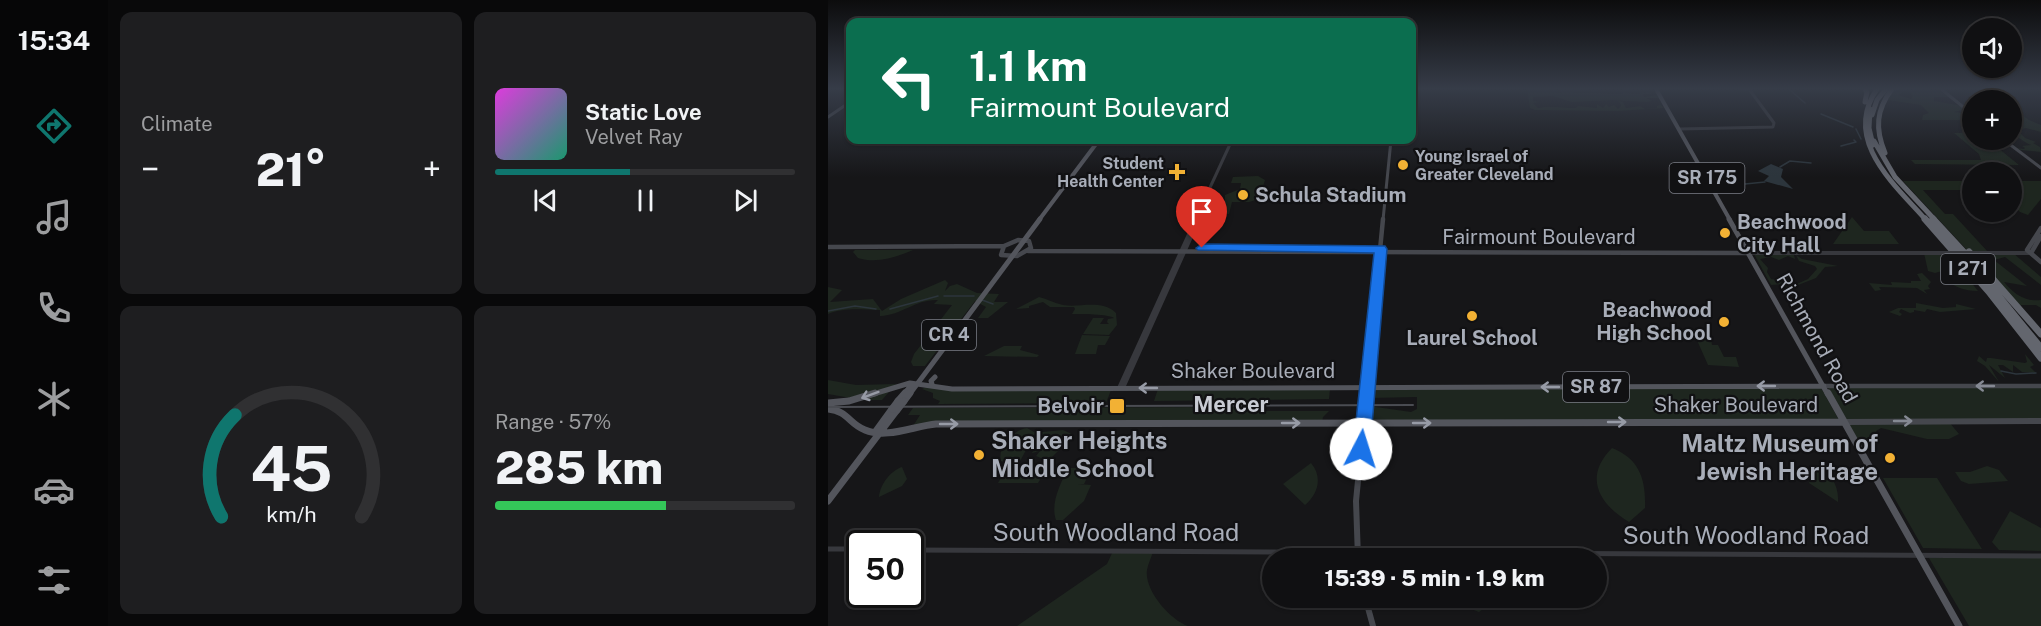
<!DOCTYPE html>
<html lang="en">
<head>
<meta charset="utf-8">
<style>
	:root { --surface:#101012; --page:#1e1e20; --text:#f1f3f6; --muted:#9c9d9f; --line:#303032; --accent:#0f766e }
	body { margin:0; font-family:"Public Sans",sans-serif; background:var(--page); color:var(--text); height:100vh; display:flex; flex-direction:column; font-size:22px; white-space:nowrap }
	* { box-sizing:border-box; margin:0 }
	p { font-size:20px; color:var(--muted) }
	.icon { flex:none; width:33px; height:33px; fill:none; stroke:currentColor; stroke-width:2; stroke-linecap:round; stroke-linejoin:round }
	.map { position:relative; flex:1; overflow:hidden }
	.panel { display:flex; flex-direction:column; gap:12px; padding:12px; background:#09090a; width:720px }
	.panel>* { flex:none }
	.banner { position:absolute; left:18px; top:18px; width:570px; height:126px; border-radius:12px; box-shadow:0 2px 4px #0004,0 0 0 2px var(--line); background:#0b6e4f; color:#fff; overflow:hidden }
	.fabs { position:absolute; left:1134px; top:18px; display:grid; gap:12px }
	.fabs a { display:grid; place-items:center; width:60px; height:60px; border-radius:50%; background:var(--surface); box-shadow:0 2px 4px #0004,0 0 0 2px var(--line); font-size:30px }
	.speed { position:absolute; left:18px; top:530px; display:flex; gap:12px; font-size:30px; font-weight:700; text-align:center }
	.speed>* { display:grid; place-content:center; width:78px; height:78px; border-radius:50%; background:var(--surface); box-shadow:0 2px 4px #0004,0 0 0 2px var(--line); line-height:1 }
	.speed .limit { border:3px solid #111; border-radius:9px; background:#fff; color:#111 }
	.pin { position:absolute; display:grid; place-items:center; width:51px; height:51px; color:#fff; margin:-62px -26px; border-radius:50% 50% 50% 0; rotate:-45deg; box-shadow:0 0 6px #0007 }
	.pin .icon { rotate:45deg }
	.me { position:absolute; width:66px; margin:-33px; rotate:5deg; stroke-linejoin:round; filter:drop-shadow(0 0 4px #0008) }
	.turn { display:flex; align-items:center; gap:21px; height:126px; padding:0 24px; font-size:27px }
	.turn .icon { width:78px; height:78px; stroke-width:2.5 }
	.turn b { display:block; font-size:42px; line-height:51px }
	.big { font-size:45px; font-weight:800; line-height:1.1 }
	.panel .tile { flex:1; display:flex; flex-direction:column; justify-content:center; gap:9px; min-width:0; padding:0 21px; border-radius:12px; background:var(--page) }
	.panel .dial { align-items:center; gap:0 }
	.dial svg { height:156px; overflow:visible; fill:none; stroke:var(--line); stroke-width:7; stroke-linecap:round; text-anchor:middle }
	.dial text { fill:var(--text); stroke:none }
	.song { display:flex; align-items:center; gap:18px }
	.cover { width:72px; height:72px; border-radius:9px; background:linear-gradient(135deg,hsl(300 70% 55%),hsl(160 70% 35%)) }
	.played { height:6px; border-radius:3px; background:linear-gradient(90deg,var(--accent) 45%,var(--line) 45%) }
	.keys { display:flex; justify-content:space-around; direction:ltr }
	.heat { display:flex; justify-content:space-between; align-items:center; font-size:33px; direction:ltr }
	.charge { height:9px; border-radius:4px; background:linear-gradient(90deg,#34c759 57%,var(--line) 0) }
	.panel .tiles { flex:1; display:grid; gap:12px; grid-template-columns:repeat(2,1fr) }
	.trip { position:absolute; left:434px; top:548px; width:345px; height:60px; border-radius:30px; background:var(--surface); box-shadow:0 2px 4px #0004,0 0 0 2px var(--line); font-weight:800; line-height:60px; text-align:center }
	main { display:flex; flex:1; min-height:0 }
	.tab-bar { display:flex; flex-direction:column; width:108px; justify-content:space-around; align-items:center; background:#060607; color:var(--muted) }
	.tab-bar .icon { width:42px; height:42px }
	.tab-bar .current { color:var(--accent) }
	.tab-bar b { font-size:27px; color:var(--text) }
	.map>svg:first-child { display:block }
	.green { fill:#1e261f }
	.water { fill:#2c353c }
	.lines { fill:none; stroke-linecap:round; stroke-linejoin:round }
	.stream { stroke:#2c353c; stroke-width:1.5 }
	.tertiary-far2 { stroke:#37383d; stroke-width:3 }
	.tertiary-far1 { stroke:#37383d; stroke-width:4 }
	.tertiary { stroke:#37383d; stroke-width:5 }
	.secondary-far2 { stroke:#45474d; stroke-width:3 }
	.secondary-far1 { stroke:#45474d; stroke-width:4.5 }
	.secondary { stroke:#45474d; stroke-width:6 }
	.primary-far2 { stroke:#53555c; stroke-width:4 }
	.primary-far1 { stroke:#53555c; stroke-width:5 }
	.primary { stroke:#53555c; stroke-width:7 }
	.motorway-far1 { stroke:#63666e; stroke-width:5 }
	.motorway { stroke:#63666e; stroke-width:7 }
	.tram { stroke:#4a4c52; stroke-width:2 }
	.tertiary-bridge { stroke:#37383d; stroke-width:4 }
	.secondary-bridge { stroke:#45474d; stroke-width:6 }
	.primary-bridge { stroke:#53555c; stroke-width:7 }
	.oneway { stroke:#979ba6 }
	.oneway2 { stroke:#858993 }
	.route { fill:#1a73e8; stroke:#114b97; stroke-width:1.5 }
	.poi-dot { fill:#f2b134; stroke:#111113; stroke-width:2 }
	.labels { text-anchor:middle; stroke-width:4.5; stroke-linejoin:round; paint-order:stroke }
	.far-poi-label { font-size:16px; font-weight:bold; fill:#a8adb8; stroke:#111113; text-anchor:start }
	.shield { fill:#111113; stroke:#7b7e86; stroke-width:1.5 }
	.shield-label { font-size:18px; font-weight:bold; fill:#a8adb8 }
	.poi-label { font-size:20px; font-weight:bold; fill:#a8adb8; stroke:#111113; text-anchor:start }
	.street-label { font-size:20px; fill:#a8adb8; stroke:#111113 }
	.quarter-label { font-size:22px; font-weight:bold; fill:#c9ccd4; stroke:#111113 }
	.near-poi-label { font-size:24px; font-weight:bold; fill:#a8adb8; stroke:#111113; text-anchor:start }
	.near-street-label { font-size:24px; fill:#a8adb8; stroke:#111113 }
</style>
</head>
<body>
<main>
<nav class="tab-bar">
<b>15:34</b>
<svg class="icon current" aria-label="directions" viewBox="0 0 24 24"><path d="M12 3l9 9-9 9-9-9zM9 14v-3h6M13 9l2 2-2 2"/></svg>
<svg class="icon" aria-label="music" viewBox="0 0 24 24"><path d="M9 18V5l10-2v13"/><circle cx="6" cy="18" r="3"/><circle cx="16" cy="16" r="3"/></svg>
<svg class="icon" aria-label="phone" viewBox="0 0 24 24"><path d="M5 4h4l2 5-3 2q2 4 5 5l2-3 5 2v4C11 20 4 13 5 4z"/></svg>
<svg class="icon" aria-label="climate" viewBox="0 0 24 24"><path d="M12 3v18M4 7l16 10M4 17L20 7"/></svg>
<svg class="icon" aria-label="car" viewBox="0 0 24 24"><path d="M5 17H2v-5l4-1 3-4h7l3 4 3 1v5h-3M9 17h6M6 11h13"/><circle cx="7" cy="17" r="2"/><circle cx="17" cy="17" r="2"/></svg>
<svg class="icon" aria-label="filters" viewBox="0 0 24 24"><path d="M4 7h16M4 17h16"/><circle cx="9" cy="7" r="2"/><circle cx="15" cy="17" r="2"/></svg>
</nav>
<section class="panel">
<div class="tiles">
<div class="tile"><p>Climate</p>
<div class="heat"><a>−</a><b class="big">21°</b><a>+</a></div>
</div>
<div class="tile">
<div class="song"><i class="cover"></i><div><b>Static Love</b><p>Velvet Ray</p></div></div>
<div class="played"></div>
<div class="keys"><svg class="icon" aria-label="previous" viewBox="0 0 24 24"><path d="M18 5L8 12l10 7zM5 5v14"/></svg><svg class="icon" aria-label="pause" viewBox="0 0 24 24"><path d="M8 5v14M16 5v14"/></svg><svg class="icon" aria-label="next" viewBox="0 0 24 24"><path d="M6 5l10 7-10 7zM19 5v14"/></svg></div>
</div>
<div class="tile dial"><svg viewBox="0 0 100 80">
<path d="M14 69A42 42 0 1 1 86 69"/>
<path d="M14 69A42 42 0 0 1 21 17" stroke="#0f766e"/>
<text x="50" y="56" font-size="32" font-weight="700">45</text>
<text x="50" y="72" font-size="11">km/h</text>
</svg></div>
<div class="tile"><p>Range · 57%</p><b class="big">285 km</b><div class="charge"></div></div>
</div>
</section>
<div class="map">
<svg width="1213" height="626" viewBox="0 0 1213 626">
	<rect width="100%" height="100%" fill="#161618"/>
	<path class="green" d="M 699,89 L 726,89 L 727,92 L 733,93 L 732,89 L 760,89 L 758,91 L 747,90 L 746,93 L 765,93 L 762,89 L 765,89 L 767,93 L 795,94 L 793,89 L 803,89 L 804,92 L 797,90 L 797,93 L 812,94 L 811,90 L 817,93 L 815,89 L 819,89 L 824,94 L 815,94 L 816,97 L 829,95 L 831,98 L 818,98 L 824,101 L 819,102 L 785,100 L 744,102 L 725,96 L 705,97 L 705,101 L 711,102 L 705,103 L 710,108 C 722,105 735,108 748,108 L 750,106 L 769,108 L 769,104 L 775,108 L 778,104 L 781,107 L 786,105 L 790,109 L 793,106 L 791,101 L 795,102 L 798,108 L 812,106 L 817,109 L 829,108 L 829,106 L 832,105 L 831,103 L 836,108 L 790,111 L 707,110 L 702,108 Z
		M 1066,89 L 1080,89 L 1070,95 L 1083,99 L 1085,96 L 1080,91 C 1091,85 1111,89 1121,97 L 1106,97 L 1106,101 L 1135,106 L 1139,109 L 1126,112 L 1144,114 L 1144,120 L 1094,120 L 1095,115 L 1101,113 L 1093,105 L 1060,100 Z
		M 1184,108 L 1201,120 L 1213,125 L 1213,132 L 1198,128 L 1189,130 L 1197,138 L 1208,142 L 1205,143 L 1212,147 L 1213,152 L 1193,150 L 1188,148 L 1196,149 L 1197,148 L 1194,146 L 1203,145 C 1185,137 1183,129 1184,108 Z
		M 1126,133 L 1144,133 L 1144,140 L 1160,140 L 1191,165 L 1087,164 L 1083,160 L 1153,160 L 1151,154 Z
		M 430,176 L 437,180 L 431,199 L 421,202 L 404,202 L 401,214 L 391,213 L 391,206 L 380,204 L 384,195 L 393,195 L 392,201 L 397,202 L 397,195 L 412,189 L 413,183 L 403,183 L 405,177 Z
		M 1075,181 L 1144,181 L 1144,190 L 1095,190 L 1117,214 L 1125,214 L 1160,252 L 1185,253 L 1213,277 L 1213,285 L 1177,257 L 1166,260 L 1199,286 L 1176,282 C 1186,294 1197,302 1213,300 L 1213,308 L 1208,305 L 1190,305 Z
		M 1184,181 L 1213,181 L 1213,199 L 1200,215 L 1192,212 L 1184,203 Z
		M 1024,217 L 1036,231 L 1061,231 L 1071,244 L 1005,244 Z
		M 27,250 L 85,250 C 68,257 49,264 30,258 L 25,252 Z
		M 1096,253 L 1121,254 L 1150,291 C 1136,291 1127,287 1116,279 L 1120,274 L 1114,271 L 1107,273 L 1100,271 Z
		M 926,254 L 966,255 L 967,259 L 960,256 L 951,260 L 943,257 L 932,259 L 940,268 L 939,272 L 943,279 L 955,281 L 962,287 L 980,279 L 989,269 L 987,266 L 971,261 L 968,255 L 974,259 L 1010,266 L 997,267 L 988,278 L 960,289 L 954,284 L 943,285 Z
		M 1094,273 L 1103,282 L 1100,286 L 1102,289 L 1096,290 L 1099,294 L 1089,288 L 1051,287 L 1053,290 L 1047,291 L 1041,283 L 1064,285 L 1063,282 L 1083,283 L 1083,281 L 1093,281 L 1089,274 Z
		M 117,280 L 120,283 L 117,291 L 122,286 L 129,284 L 149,293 L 171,294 L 166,302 L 180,302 L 160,318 L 150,318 L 158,307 L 147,301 L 97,366 L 85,366 L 83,362 L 86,354 L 124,305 L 106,304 L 110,300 C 88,299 74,315 52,316 L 52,310 C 33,310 18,307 0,314 L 0,287 L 14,290 L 2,302 L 45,299 L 54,311 L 73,299 Z
		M 211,297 C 219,299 226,303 235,305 C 252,308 273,299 288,313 L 289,325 L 281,335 L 255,334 L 265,318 L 276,318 L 272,324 L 281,324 L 279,322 L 280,319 L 286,318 C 281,314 253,314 244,314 L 247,309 L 246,307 L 222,307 L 215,302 L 201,306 L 201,308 L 188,309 Z
		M 1088,303 L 1115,308 L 1128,307 L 1128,304 L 1148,309 L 1112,312 L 1099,309 L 1097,312 L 1086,310 L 1086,312 L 1082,313 L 1073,309 L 1071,312 L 1074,314 L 1072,316 L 1061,312 L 1070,308 L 1088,308 Z
		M 254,335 L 282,336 L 277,345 L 270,345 L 268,354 L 247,354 Z
		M 879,337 L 883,340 L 884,345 L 890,345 L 896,357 L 908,357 L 911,367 L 880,365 L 868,338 Z
		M 176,346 L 194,346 L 192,350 L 211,355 L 209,357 L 156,356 Z
		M 1197,354 L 1206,365 L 1202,367 L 1208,373 L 1194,372 L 1185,365 L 1185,372 L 1175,365 L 1170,365 L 1177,378 L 1161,365 L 1171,382 L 1157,366 L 1149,361 L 1151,356 L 1158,362 L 1159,358 L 1163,358 L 1197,363 L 1199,362 Z
		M 0,380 L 28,385 L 68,384 L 54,400 L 34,400 L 0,394 Z
		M 992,386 L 1011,420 L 539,422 L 541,406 L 583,412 L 589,409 L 589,397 L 542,398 L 542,389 Z
		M 1213,386 L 1213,420 L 1019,421 L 1000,387 Z
		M 98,387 L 283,390 L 278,403 L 110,404 L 112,401 L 105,398 L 105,393 L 94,389 Z
		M 330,389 L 502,389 L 501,399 L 326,401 Z
		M 417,407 L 417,411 L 501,411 L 495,417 L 494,423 L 85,426 L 92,415 L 80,415 L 85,408 Z
		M 1121,422 L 1131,434 L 1121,439 L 1099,439 L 1053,428 L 1048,431 L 1052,438 L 1047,449 L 1035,449 L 1021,424 Z
		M 199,428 L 206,432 L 210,428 L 191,463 L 189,463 L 190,459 L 179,463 L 173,461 C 169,447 185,430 199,428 Z
		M 235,430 L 246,435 L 220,461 L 208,456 L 212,451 L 204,453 L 214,432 Z
		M 784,448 C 812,459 818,480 817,508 L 801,522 C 771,504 755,477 784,448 Z
		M 203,458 L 207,461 L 200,467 L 219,468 L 210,483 L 170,483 L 179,467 L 200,467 L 197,463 Z
		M 483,463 C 495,477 490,494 477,505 L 455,484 Z
		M 990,464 C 1003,475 1011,485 1010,502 L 981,483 Z
		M 1159,466 L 1171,470 L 1180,481 L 1141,484 L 1133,481 L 1127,472 L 1142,472 Z
		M 74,467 L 79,479 L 74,486 L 51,497 C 52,485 62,471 74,467 Z
		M 240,468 L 272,468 L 270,473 L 261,474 L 256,484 L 250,484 L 263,485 L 256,501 L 235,520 L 228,520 C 222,503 233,483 240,468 Z
		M 1055,478 L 1109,478 L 1154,549 L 1095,548 Z
		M 1182,511 L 1213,528 L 1213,551 L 1171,550 L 1164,542 Z
		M 285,551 L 325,552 C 323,558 320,564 319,570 C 316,590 342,620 360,626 L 189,626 L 279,564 Z
		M 1101,558 L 1213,558 L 1213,626 L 1141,626 Z
		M 562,597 L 671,597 L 651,612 L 620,600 Z"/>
	<path class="water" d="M 943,164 L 955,169 L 953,177 L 965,189 L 936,181 L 941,176 L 930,171 Z"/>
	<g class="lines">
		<path class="stream" d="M 913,89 L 918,90
			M 962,90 L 977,103
			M 993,114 L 1025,127
			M 1028,129 L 1033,139
			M 1013,146 L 1028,142 L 1026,140
			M 952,167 L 962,161 L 983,163
			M 917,184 L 937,182
			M 895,187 L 912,185
			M 116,296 L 146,296
			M 154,300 L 165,304
			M 62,309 L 110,296
			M 0,311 L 27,306 L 48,309
			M 1173,371 L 1188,374 L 1208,373"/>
		<path class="tertiary-far2" d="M 851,129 L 945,127 L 946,123 L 921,89
			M 367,220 L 404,140
			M 370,220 L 374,211"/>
		<path class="tertiary-far1" d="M 921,253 L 1118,253
			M 1149,253 L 1202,253
			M 291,388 L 368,219
			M 295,388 L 371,219"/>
		<path class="tertiary" d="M 0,549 L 32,549
			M 82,550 L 1213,556"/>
		<path class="secondary-far2" d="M 1113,89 L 1144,114
			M 0,117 L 22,102
			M 1176,140 L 1213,168
			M 555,220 L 563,140"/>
		<path class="secondary-far1" d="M 1213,228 L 1199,250 L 1213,262
			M 190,240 L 201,241 L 203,248 L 189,256 L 173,255 L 176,246 Z
			M 0,247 L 176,246
			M 200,251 L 921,253
			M 1203,253 L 1213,236
			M 996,386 L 1213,386
			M 538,395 L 555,219"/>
		<path class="secondary" d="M 538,399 L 539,393
			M 1016,422 L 1213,421
			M 530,558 L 528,501 L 537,410
			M 537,597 L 545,626"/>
		<path class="primary-far2" d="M 828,89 L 902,220
			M 211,220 L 271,140"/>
		<path class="primary-far1" d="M 901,219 L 1000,395
			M 104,384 L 103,381 L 107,377
			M 42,395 L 82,383 L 124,389 L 996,386
			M 75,395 L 84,384
			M 81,395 L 212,219"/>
		<path class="primary" d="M 1000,393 L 1131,626
			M 70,401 L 77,393
			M 76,401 L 82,393
			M 0,403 L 21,401 L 47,393
			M 0,409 C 20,411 21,424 37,430 C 58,439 86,426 108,424 L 1016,422
			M 48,431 L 64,409
			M 0,501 L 69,410"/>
		<path class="motorway-far1" d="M 1037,89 L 1039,92 L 1037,102
			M 1049,89 C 1014,140 1066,184 1098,220
			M 1042,109 L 1041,128 L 1045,145
			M 1044,115 L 1049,100 L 1058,89
			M 1046,141 L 1067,177 L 1107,220
			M 1057,153 C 1047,129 1048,110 1064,89"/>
		<path class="motorway" d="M 1097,219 L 1162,293 L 1213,358
			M 1105,219 L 1165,284
			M 1141,252 L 1213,334
			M 1159,282 L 1213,348"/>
		<path class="tram" d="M 0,407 L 585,405"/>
		<path class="tertiary-bridge" d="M 1118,253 L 1149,253"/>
		<path class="secondary-bridge" d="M 537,410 L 538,399"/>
		<path class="primary-bridge" d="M 64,409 L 70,401
			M 69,410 L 76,401"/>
	</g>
	<defs><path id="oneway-shaft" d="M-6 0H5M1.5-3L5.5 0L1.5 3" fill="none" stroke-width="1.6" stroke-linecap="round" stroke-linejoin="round" transform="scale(1.5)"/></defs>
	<g class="oneway">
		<use href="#oneway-shaft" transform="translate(938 386) rotate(180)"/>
		<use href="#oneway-shaft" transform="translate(722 387) rotate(180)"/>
		<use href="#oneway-shaft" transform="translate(320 388) rotate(180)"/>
		<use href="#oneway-shaft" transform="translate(42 395) rotate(160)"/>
		<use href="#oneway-shaft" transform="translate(789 422)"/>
		<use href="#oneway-shaft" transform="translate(463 423)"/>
		<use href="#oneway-shaft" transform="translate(594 423)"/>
		<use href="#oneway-shaft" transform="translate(121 424)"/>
	</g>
	<g class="oneway2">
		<use href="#oneway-shaft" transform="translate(1157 386) rotate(180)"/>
		<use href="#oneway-shaft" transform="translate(1075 421)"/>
	</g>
	<linearGradient id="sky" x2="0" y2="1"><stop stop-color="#0c0c0d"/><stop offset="0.5" stop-color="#363c48"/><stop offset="1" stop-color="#363c48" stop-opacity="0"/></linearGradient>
	<rect width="1213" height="177" fill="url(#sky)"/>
	<path class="route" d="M 374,244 L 557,246 L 559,249 L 542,449 L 539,454 L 533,456 L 527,454 L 525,449 L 546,253 L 370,250 L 368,248 Z"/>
	<g class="poi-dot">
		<circle cx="575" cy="165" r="6"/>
		<path d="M346 163h6v6h6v6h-6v6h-6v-6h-6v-6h6z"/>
		<circle cx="415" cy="195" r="6"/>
		<circle cx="897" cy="233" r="6"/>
		<circle cx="644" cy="316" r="6"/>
		<circle cx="896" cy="322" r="6"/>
		<rect x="281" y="398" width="16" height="16" rx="3"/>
		<circle cx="151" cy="455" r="6"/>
		<circle cx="1062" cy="458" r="6"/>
	</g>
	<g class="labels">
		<g class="far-poi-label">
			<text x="587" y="162">Young Israel of<tspan x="587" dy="18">Greater Cleveland</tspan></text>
			<text x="336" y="169" text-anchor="end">Student<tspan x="336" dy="18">Health Center</tspan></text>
		</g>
		<g class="shield">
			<rect x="841.5" y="163" width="75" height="30" rx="4.5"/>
			<rect x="1113" y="254" width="54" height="30" rx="4.5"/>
			<rect x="94" y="320" width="54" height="30" rx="4.5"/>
			<rect x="735" y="372" width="66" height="30" rx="4.5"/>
		</g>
		<g class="shield-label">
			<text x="879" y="184">SR 175</text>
			<text x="1140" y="275">I 271</text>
			<text x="121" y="341">CR 4</text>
			<text x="768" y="393">SR 87</text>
		</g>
		<g class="poi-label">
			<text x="427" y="202">Schula Stadium</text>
			<text x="909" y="229">Beachwood<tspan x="909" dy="23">City Hall</tspan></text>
			<text x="884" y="317" text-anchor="end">Beachwood<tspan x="884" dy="23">High School</tspan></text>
			<text x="644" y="345" text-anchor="middle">Laurel School</text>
			<text x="276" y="413" text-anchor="end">Belvoir</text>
		</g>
		<g class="street-label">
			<text x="711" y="244">Fairmount Boulevard</text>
			<text transform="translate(989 338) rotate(61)" y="7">Richmond Road</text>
			<text x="425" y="378">Shaker Boulevard</text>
			<text x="908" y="412">Shaker Boulevard</text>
		</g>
		<g class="quarter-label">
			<text x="403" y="412">Mercer</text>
		</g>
		<g class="near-poi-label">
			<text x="163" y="449">Shaker Heights<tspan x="163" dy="28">Middle School</tspan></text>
			<text x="1050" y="452" text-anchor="end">Maltz Museum of<tspan x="1050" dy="28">Jewish Heritage</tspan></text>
		</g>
		<g class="near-street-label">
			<text x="288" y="541">South Woodland Road</text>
			<text x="918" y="544">South Woodland Road</text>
		</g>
	</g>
</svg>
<div class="fabs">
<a><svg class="icon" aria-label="sound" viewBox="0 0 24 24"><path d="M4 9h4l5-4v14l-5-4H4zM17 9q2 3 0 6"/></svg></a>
<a>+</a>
<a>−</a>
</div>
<div class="speed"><div class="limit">50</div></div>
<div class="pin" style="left:374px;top:248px;background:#d93025"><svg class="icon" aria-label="arrive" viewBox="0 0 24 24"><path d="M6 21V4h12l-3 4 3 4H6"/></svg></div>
<svg class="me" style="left:533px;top:449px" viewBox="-20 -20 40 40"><circle r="19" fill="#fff"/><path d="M0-13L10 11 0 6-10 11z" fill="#1a73e8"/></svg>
<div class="trip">15:39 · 5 min · 1.9 km</div>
<div class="banner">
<div class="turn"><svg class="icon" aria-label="left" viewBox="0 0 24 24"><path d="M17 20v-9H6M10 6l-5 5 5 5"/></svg><div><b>1.1 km</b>Fairmount Boulevard</div></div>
</div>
</div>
</main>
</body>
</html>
